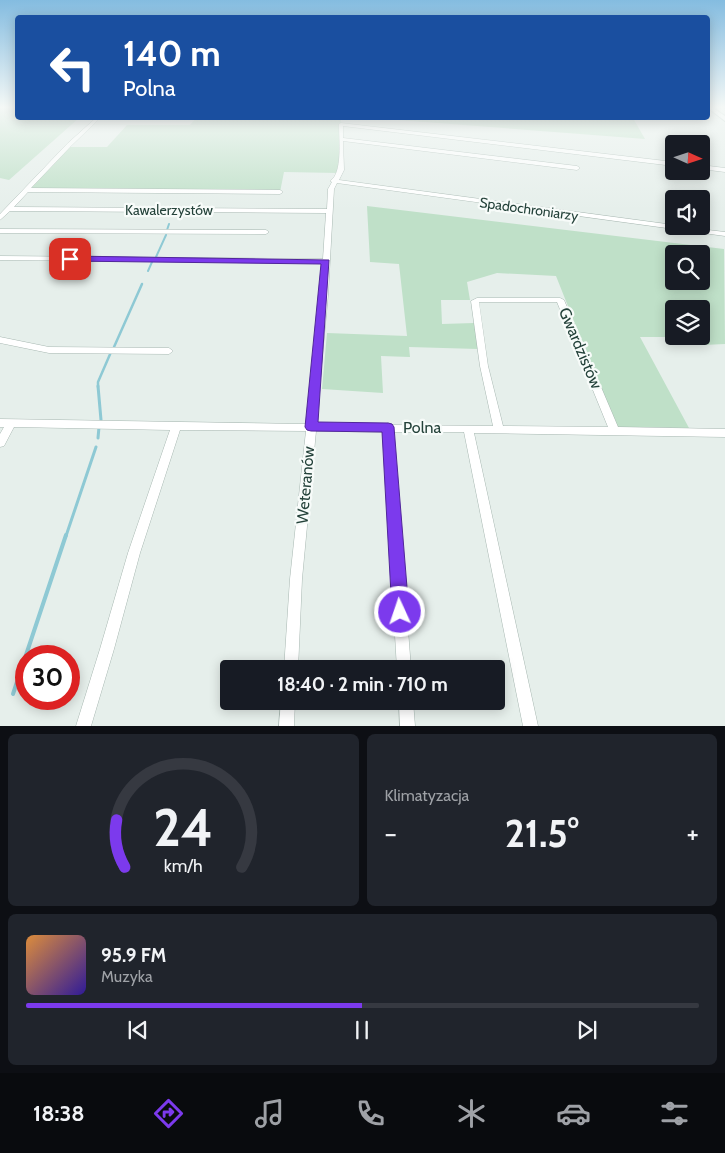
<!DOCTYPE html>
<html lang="pl">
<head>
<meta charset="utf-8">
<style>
	:root { --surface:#171b24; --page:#20242c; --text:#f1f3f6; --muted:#9ea1a6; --line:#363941; --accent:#7c3aed }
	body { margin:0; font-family:Cabin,sans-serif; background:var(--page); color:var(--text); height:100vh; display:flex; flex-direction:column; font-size:19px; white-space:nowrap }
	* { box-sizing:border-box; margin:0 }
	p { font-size:16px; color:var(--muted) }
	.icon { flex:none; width:28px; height:28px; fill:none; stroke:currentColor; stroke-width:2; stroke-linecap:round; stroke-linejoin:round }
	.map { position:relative; height:726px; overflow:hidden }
	.details { display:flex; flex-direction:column; gap:8px; padding:8px; background:#0d0f14; flex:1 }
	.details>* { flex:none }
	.hud { position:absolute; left:15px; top:15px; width:695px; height:105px; border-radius:5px; box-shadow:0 2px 12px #0003; background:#1a4fa0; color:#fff; overflow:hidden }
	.needle { width:32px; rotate:93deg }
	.fabs { position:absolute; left:665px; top:135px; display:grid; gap:10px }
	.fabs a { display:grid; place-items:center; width:45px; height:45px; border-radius:5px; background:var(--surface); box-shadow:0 2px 12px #0003; font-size:25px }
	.speed { position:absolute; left:15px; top:645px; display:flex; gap:10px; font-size:25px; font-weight:700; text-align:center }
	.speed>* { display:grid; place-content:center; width:65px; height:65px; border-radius:50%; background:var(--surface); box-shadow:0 2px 12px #0003; line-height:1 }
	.speed .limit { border:8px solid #d22; background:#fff; color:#111 }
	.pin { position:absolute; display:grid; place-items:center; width:42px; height:42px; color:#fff; margin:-21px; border-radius:10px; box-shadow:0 2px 8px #0006 }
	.me { position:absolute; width:55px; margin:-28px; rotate:357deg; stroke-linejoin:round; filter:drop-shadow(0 0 4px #0008) }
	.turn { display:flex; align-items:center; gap:18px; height:105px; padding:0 25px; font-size:22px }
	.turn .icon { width:65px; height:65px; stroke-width:2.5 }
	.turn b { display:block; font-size:35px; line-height:42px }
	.big { font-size:38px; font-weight:800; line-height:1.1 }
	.details .widget { flex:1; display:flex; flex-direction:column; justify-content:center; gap:8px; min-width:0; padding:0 18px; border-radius:8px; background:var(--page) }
	.details .dial { align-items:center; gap:0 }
	.dial svg { height:130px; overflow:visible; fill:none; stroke:var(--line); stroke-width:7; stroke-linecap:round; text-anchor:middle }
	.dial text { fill:var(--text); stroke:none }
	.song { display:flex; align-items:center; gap:15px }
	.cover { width:60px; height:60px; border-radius:8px; background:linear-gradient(135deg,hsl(30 70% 55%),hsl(250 70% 35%)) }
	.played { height:5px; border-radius:2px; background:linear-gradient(90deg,var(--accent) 50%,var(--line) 50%) }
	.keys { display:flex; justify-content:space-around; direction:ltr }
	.heat { display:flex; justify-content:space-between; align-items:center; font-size:28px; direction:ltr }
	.details .tiles { flex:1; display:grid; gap:8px; grid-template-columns:1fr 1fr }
	.widget:last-child { grid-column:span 2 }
	.trip { position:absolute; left:220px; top:660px; width:285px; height:50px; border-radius:5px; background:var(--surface); box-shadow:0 2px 12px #0003; font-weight:800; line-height:50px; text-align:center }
	.dock { display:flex; height:80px; justify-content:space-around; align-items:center; background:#090b0e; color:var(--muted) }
	.dock .icon { width:35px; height:35px }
	.dock .selected { color:var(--accent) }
	.dock b { font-size:22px; color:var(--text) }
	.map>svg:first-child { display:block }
	.green { fill:#bfe0c8; fill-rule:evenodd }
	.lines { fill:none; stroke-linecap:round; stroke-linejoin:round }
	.stream-far3 { stroke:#8ec9d4; stroke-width:2 }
	.stream-far2 { stroke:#8ec9d4; stroke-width:2.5 }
	.stream-far1 { stroke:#8ec9d4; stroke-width:3 }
	.stream { stroke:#8ec9d4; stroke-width:4 }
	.street-casing { stroke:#a8b8b2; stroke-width:1 }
	.secondary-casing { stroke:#a4bbb3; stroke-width:2 }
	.street { fill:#fff; fill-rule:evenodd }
	.secondary { fill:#fff; fill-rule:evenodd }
	.route { fill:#7c3aed; stroke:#51269a }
	.labels { text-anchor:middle; stroke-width:4.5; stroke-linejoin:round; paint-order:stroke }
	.far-street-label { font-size:14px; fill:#24423a; stroke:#f7fbf9 }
	.street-label { font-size:16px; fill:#24423a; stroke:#f7fbf9 }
</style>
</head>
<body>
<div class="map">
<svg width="725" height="726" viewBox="0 0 725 726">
	<rect width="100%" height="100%" fill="#e6efeb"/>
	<path class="green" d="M 0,108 L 17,108 L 18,118 L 79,118 L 9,180 L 0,178 Z
		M 196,118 L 341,118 L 339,173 L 284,172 L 280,192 L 28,190 L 66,147 L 107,147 L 127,125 L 190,125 Z
		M 372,118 L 633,118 L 645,139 Z
		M 367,206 L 724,249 L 725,344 L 704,345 L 693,337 L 640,337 L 689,428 L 616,427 L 556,276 L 497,273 L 467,282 L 470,300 L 441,300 L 442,324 L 474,323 L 478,349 L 409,347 L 410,357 L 381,356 L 383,393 L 322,389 L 327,333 L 407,336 L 399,264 L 370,262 ZM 674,254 L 701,254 L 701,281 L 674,281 ZM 674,309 L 701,309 L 701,336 L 674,336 Z"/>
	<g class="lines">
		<path class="stream-far3" d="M 167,230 L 169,224
			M 156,257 L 166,235
			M 148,271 L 152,262"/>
		<path class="stream-far2" d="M 114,347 L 142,284
			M 98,387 L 98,382 L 111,352"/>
		<path class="stream-far1" d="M 98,386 L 101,420
			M 98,438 L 99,427
			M 66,536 L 96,447"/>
		<path class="stream" d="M 13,694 L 66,535"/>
		<g class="street-casing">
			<path id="street" d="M 96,118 L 100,118 L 71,146 L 31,188 L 280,190 L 283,192 L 280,194 L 28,192 L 14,207 L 327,209 L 328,189 L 332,182 L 330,181 C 343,174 339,138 339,124 L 341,123 L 674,162 L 674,166 L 343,126 L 343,138 L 577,166 L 580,168 L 577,170 L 343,141 L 344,170 L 339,180 L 674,225 L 674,226 L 725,232 L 725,236 L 337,183 L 334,189 L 328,295 L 316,424 L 384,425 L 388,423 L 392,425 L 493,426 L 480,366 L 471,301 L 477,298 L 560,298 L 564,300 L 618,427 L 725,429 L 725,437 L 474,433 L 538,726 L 523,726 L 464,432 L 393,432 L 411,669 L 397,669 L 383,432 L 316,431 L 302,579 L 298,669 L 284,669 L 290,579 L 306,431 L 180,430 L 140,553 L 114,649 L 91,726 L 76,726 L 100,649 L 128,553 L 170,430 L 14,427 L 4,446 L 0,447 L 0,434 L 4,427 L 0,427 L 0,419 L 306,424 L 323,263 L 0,260 L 0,256 L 323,259 L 326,213 L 10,211 L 0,220 L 0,214 L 67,144 ZM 479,302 L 557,302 L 608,427 L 503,426 L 488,366 Z
				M 701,165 L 725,168 L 725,172 L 701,169 Z
				M 0,229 L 266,230 L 269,232 L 266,234 L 0,233 Z
				M 0,337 L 49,347 L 169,348 L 173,351 L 169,354 L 49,353 L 0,343 Z
				M 281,701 L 295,701 L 294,726 L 279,726 Z
				M 399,701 L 413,701 L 415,726 L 400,726 Z"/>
		</g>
		<g class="secondary-casing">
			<path id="secondary" d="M 708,108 L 713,108 L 725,116 L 725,121 Z"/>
		</g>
		<use href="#street" class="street"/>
		<use href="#secondary" class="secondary"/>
	</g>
	<linearGradient id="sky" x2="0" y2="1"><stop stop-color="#84bce0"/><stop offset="0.51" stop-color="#f4f8f6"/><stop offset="1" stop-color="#f4f8f6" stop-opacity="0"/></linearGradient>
	<rect width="725" height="210" fill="url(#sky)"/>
	<path class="route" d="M 70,256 L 329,260 L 318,422 L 388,423 L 392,424 L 394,427 L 409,612 L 406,618 L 400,620 L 395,618 L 392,612 L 382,432 L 311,431 L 307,430 L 305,427 L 321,264 L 67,261 L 65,259 Z"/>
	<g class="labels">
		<g class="far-street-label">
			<text transform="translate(529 209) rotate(8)" y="5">Spadochroniarzy</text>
			<text x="169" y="215">Kawalerzystów</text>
		</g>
		<g class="street-label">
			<text transform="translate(581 348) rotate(67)" y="6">Gwardzistów</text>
			<text x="422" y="433">Polna</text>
			<text transform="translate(305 485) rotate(-85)" y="6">Weteranów</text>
		</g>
	</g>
</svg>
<div class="fabs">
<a><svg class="needle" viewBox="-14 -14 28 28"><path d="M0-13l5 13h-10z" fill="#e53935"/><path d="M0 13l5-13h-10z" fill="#9ea1a6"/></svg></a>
<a><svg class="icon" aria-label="sound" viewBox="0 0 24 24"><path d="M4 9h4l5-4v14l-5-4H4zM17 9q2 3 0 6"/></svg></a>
<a><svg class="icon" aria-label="search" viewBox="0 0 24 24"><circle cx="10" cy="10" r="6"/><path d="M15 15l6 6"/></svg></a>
<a><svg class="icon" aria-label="layers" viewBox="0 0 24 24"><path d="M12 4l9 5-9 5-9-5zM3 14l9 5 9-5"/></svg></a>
</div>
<div class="speed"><div class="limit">30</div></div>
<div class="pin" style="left:70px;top:259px;background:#d93025"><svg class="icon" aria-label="arrive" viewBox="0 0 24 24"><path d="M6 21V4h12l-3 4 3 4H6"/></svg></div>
<svg class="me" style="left:400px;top:612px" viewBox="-20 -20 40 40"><circle r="17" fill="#7c3aed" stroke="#fff" stroke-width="3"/><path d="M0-11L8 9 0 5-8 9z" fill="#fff"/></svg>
<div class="trip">18:40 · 2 min · 710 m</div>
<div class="hud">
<div class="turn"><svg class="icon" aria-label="left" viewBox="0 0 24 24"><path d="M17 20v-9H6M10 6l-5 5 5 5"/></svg><div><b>140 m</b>Polna</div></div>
</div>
</div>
<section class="details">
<div class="tiles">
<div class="widget dial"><svg viewBox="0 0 100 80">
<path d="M14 69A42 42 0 1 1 86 69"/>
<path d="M14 69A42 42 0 0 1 9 40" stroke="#7c3aed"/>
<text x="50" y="56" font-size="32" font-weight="700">24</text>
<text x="50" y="72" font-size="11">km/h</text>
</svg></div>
<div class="widget"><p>Klimatyzacja</p>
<div class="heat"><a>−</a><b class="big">21.5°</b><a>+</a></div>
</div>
<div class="widget">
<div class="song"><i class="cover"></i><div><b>95.9 FM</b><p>Muzyka</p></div></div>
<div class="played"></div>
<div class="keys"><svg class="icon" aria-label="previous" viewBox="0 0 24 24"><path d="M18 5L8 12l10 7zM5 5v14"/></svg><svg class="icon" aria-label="pause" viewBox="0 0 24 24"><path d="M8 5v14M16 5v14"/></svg><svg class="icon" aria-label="next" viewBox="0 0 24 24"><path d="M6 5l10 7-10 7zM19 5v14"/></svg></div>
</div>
</div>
</section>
<nav class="dock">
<b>18:38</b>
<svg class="icon selected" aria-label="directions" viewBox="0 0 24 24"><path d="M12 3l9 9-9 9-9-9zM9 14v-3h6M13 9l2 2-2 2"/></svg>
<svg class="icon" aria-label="music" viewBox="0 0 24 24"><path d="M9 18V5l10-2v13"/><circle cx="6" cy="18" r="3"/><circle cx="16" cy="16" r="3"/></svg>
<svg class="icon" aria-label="phone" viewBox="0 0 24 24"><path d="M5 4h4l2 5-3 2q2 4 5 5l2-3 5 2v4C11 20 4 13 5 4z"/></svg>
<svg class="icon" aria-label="climate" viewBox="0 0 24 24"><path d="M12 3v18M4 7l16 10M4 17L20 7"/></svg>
<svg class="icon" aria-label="car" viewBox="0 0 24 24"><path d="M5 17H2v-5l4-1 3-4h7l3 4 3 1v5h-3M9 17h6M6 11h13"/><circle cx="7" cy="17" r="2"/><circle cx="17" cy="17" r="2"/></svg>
<svg class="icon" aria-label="filters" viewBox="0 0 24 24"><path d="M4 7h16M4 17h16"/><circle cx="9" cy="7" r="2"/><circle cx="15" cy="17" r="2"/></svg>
</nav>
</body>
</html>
